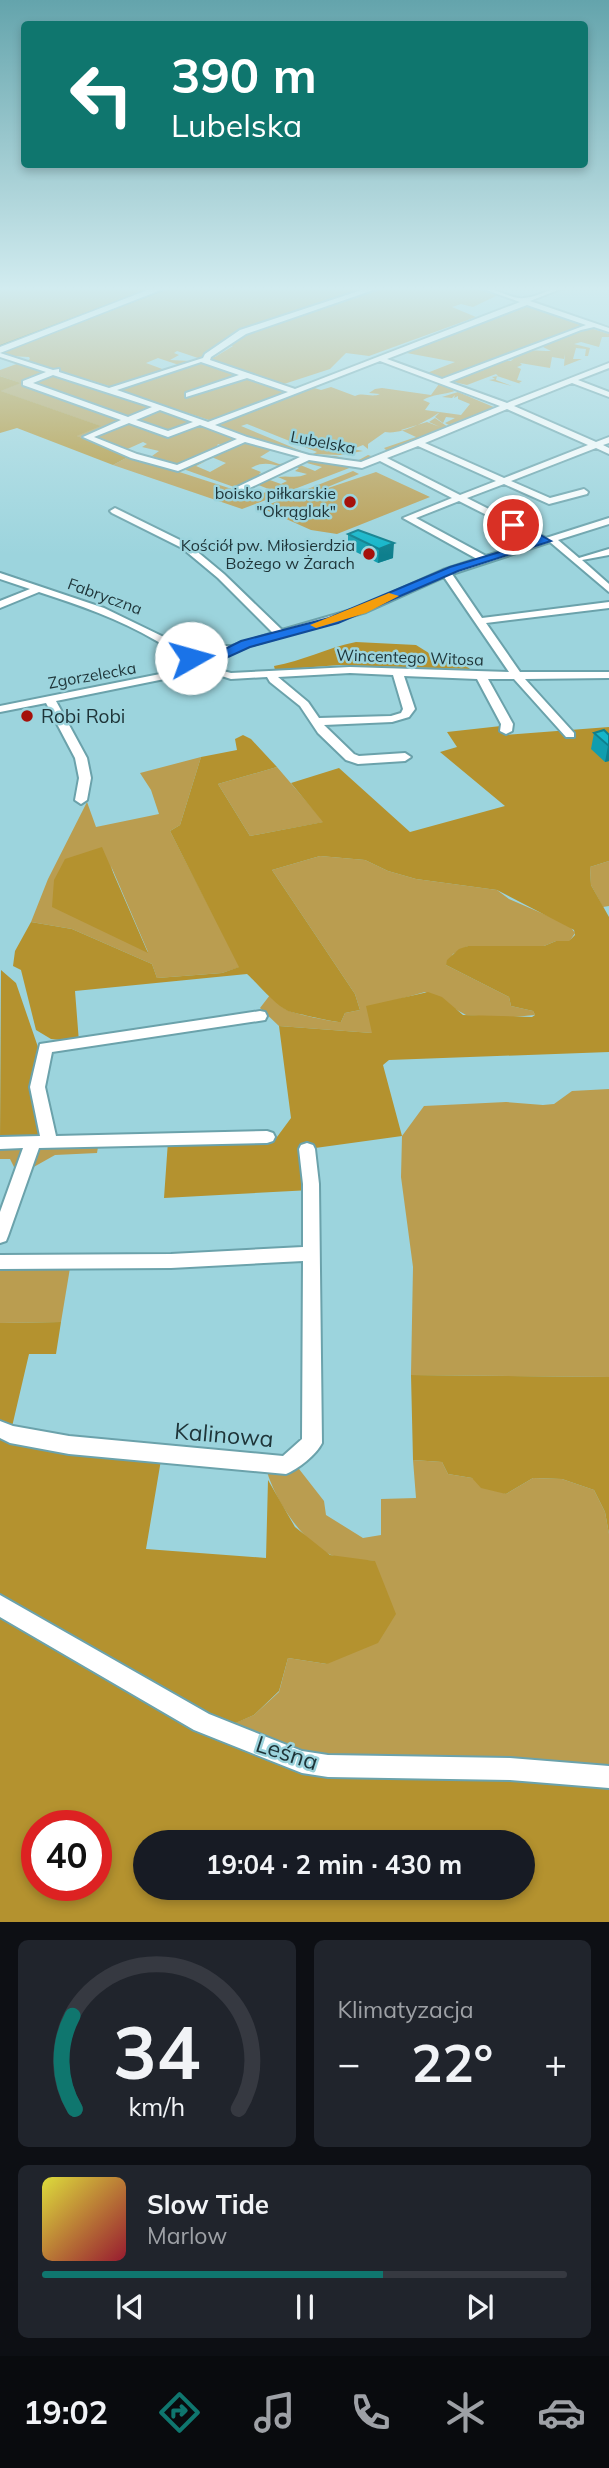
<!DOCTYPE html>
<html lang="pl">
<head>
<meta charset="utf-8">
<style>
	:root { --surface:#171b24; --page:#20242c; --text:#f1f3f6; --muted:#9ea1a6; --line:#363941; --accent:#0f766e }
	body { margin:0; font-family:Mulish,sans-serif; background:var(--page); color:var(--text); height:100vh; display:flex; flex-direction:column; font-size:26px; white-space:nowrap }
	* { box-sizing:border-box; margin:0 }
	p { font-size:23px; color:var(--muted) }
	.icon { flex:none; width:38px; height:38px; fill:none; stroke:currentColor; stroke-width:2; stroke-linecap:round; stroke-linejoin:round }
	.map { position:relative; height:1922px; overflow:hidden }
	.sheet { display:flex; flex-direction:column; gap:18px; padding:18px; background:#0d0f14; flex:1 }
	.sheet>* { flex:none }
	.banner { position:absolute; left:21px; top:21px; width:567px; height:147px; border-radius:7px; box-shadow:0 4px 10px #0003; background:#0f766e; color:#fff; overflow:hidden }
	.speed { position:absolute; left:21px; top:1810px; display:flex; gap:14px; font-size:35px; font-weight:700; text-align:center }
	.speed>* { display:grid; place-content:center; width:91px; height:91px; border-radius:50%; background:var(--surface); box-shadow:0 4px 10px #0003; line-height:1 }
	.speed .limit { border:10px solid #d22; background:#fff; color:#111 }
	.pin { position:absolute; display:grid; place-items:center; width:60px; height:60px; color:#fff; margin:-30px; border:4px solid #fff; border-radius:50%; box-shadow:0 2px 7px #0007 }
	.me { position:absolute; width:77px; margin:-38px; rotate:83deg; stroke-linejoin:round; filter:drop-shadow(0 0 5px #0008) }
	.turn { display:flex; align-items:center; gap:24px; height:147px; padding:0 35px; font-size:32px }
	.turn .icon { width:91px; height:91px; stroke-width:2.5 }
	.turn b { display:block; font-size:49px; line-height:60px }
	.big { font-size:52px; font-weight:700; line-height:1.1 }
	.sheet .card { flex:1; display:flex; flex-direction:column; justify-content:center; gap:10px; min-width:0; padding:0 24px; border-radius:10px; background:var(--page) }
	.sheet .dial { align-items:center; gap:0 }
	.dial svg { height:182px; overflow:visible; fill:none; stroke:var(--line); stroke-width:7; stroke-linecap:round; text-anchor:middle }
	.dial text { fill:var(--text); stroke:none }
	.song { display:flex; align-items:center; gap:21px }
	.cover { width:84px; height:84px; border-radius:10px; background:linear-gradient(135deg,hsl(60 70% 55%),hsl(350 70% 35%)) }
	.played { height:7px; border-radius:4px; background:linear-gradient(90deg,var(--accent) 65%,var(--line) 65%) }
	.keys { display:flex; justify-content:space-around; direction:ltr }
	.heat { display:flex; justify-content:space-between; align-items:center; font-size:38px; direction:ltr }
	.sheet .tiles { flex:1; display:grid; gap:18px; grid-template-columns:1fr 1fr }
	.card:last-child { grid-column:span 2 }
	.trip { position:absolute; left:133px; top:1830px; width:402px; height:70px; border-radius:35px; background:var(--surface); box-shadow:0 4px 10px #0003; font-weight:700; line-height:70px; text-align:center }
	.tabs { display:flex; height:112px; justify-content:space-around; align-items:center; background:#090b0e; color:var(--muted) }
	.tabs .icon { width:49px; height:49px }
	.tabs .selected { color:var(--accent) }
	.tabs b { font-size:32px; color:var(--text) }
	.map>svg:first-child { display:block }
	.green { fill:#ba9d50; fill-rule:evenodd }
	.forest { fill:#b4922f; fill-rule:evenodd }
	.lines { fill:none; stroke-linecap:round; stroke-linejoin:round }
	.stream { stroke:#34724a; stroke-width:2 }
	.minor-casing { stroke:#6ba2ab; stroke-width:4 }
	.major-casing { stroke:#6ba2ab; stroke-width:3 }
	.minor { fill:#fff; fill-rule:evenodd }
	.major { fill:#fff; fill-rule:evenodd }
	.wall { fill:#119dae }
	.shaded-wall { fill:#0e7f8d }
	.building { fill:#14b6ca; stroke:#0e7f8d; stroke-width:2 }
	.route { fill:#1a73e8; stroke:#114b97; stroke-width:2 }
	.slow { fill:#f59e0b }
	.poi-dot { fill:#a5110b; stroke:#9cd4dd; stroke-width:2.5 }
	.labels { text-anchor:middle; stroke-width:5; stroke-linejoin:round; paint-order:stroke }
	.far-street-label { font-size:16px; fill:#1e3438; stroke:#9cd4dd }
	.far-poi-label { font-size:16px; fill:#1e3438; stroke:#9cd4dd; text-anchor:end }
	.poi-label { font-size:19px; fill:#1e3438; stroke:#9cd4dd; text-anchor:start }
	.near-street-label { font-size:23px; fill:#1e3438; stroke:#9cd4dd }
</style>
</head>
<body>
<div class="map">
<svg width="609" height="1922" viewBox="0 0 609 1922">
	<rect width="100%" height="100%" fill="#9cd4dd"/>
	<path class="green" d="M 0,286 L 163,286 L 0,348 Z
		M 172,286 L 366,286 L 376,287 L 241,330 L 201,359 L 177,351 L 174,353 L 179,355 L 170,360 L 190,361 L 179,365 L 158,358 L 146,363 L 165,370 L 112,387 L 27,361 L 30,359 L 29,357 L 10,356 L 2,352 L 50,331 Z
		M 385,286 L 472,286 L 498,295 L 473,307 L 461,304 L 452,307 L 476,317 L 369,356 L 346,353 L 330,369 L 284,384 L 295,388 L 209,361 L 210,356 L 215,357 L 233,346 L 229,345 L 244,333 L 259,330 L 321,307 L 337,304 L 334,303 L 384,289 Z
		M 521,304 L 584,325 L 445,379 L 427,373 L 455,362 L 396,351 Z
		M 587,327 L 609,334 L 609,337 L 602,337 L 599,347 L 581,342 L 574,344 L 590,348 L 588,356 L 585,356 L 586,349 L 576,348 L 573,359 L 582,359 L 564,366 L 565,354 L 564,359 L 552,357 L 550,368 L 520,363 L 522,365 L 517,367 L 521,369 L 517,380 L 522,381 L 519,383 L 521,384 L 497,376 L 496,380 L 512,386 L 489,380 L 495,379 L 492,377 L 498,376 L 496,374 L 467,385 L 449,381 L 474,370 L 484,371 L 480,370 L 502,361 L 511,361 C 525,347 530,351 551,351 L 541,346 Z
		M 22,362 L 50,372 L 24,383 L 125,420 L 86,437 L 88,440 L 76,436 L 100,426 L 0,391 L 20,383 L 0,376 L 0,370 Z
		M 200,362 L 239,376 L 185,394 L 190,396 L 245,378 L 288,392 L 212,421 L 117,390 Z
		M 57,374 L 151,406 L 151,407 L 124,417 L 32,384 Z
		M 439,384 L 455,391 C 443,395 433,394 423,400 L 430,403 L 425,410 L 461,415 L 470,404 L 458,399 L 458,396 L 454,398 L 455,395 L 452,398 L 442,397 L 458,392 L 496,408 L 388,452 L 384,448 L 416,437 L 401,430 L 427,422 L 440,427 L 429,422 L 435,418 L 448,427 L 449,425 L 445,423 L 455,418 L 446,417 L 443,423 L 435,417 L 440,412 C 427,421 402,435 385,432 L 368,444 L 368,449 L 363,445 L 353,449 L 363,451 L 340,455 L 313,454 L 317,452 L 247,424 L 241,426 L 311,455 L 335,456 L 357,461 L 368,455 L 371,456 L 359,464 C 308,456 261,444 213,425 L 311,387 L 321,390 L 331,387 L 355,396 C 364,392 371,398 380,394 L 369,393 L 375,389 L 382,388 L 431,395 Z
		M 157,410 L 193,423 L 173,433 L 133,420 Z
		M 129,421 L 170,436 L 200,423 L 239,439 L 224,446 L 218,444 L 217,446 L 221,448 L 180,465 L 153,460 L 157,458 L 152,456 L 159,451 L 142,447 L 147,444 L 143,442 L 123,451 L 92,436 Z
		M 242,442 L 273,449 L 260,457 L 279,464 L 289,463 L 282,467 C 271,463 260,462 251,468 L 261,472 L 259,474 L 271,472 L 234,487 L 186,470 L 186,468 L 206,461 L 196,466 L 210,472 L 226,463 L 209,456 Z
		M 130,456 L 235,490 L 233,492 L 243,496 L 254,491 L 261,494 L 271,490 L 256,484 L 267,479 L 281,484 L 287,481 L 278,477 C 289,475 296,479 307,474 L 295,471 L 299,468 L 293,466 L 298,464 L 315,471 L 322,467 L 303,462 L 307,459 L 352,467 L 242,509 L 113,465 Z
		M 353,471 L 359,474 L 313,493 L 376,472 L 430,497 L 337,534 L 311,530 L 266,510 L 265,506 Z
		M 201,757 L 180,825 L 170,831 L 240,967 L 222,973 L 157,978 L 152,964 L 72,929 L 31,922 L 48,879 L 87,802 L 96,827 L 159,814 L 151,790 L 140,773 ZM 111,866 L 148,952 L 134,944 Z
		M 277,767 L 324,822 L 250,836 L 218,784 Z
		M 320,856 L 365,860 L 388,871 L 416,879 L 497,890 L 509,899 L 569,925 L 575,933 L 569,942 L 556,941 L 544,946 L 468,946 L 453,954 L 446,965 L 509,997 L 511,1006 L 533,1011 L 535,1015 L 504,1018 L 466,1015 L 425,992 L 396,1000 L 372,1033 L 279,1026 L 260,1008 L 270,995 C 275,999 281,1007 287,1010 C 291,1013 337,1023 341,1022 L 345,1013 L 360,1010 L 355,994 L 272,870 Z
		M 609,861 L 609,906 L 603,907 L 591,885 L 590,867 Z
		M 609,1089 L 609,1377 L 411,1375 L 413,1267 L 401,1177 L 402,1136 L 424,1106 L 506,1102 L 543,1105 L 554,1104 L 572,1091 Z
		M 99,1141 L 97,1153 L 55,1155 L 23,1173 L 20,1179 L 10,1159 L 0,1159 L 0,1143 Z
		M 0,1262 L 71,1262 L 61,1322 L 0,1323 Z
		M 292,1460 L 324,1501 L 326,1515 L 363,1538 L 381,1535 L 381,1499 L 416,1498 L 413,1460 L 442,1462 L 448,1474 L 472,1478 L 506,1494 L 533,1478 L 562,1479 L 594,1490 L 605,1512 L 609,1534 L 609,1777 L 314,1765 L 221,1729 L 254,1715 L 279,1692 L 288,1658 L 327,1664 L 375,1561 C 362,1560 344,1560 331,1555 C 302,1543 270,1493 265,1463 Z"/>
	<path class="forest" d="M 0,376 L 21,383 L 1,391 L 101,426 L 77,436 L 130,456 L 113,465 L 17,428 L 0,433 Z
		M 356,642 L 416,645 L 432,655 L 459,659 L 470,669 L 339,665 L 275,670 L 274,666 C 303,661 326,648 356,642 Z
		M 501,726 L 504,735 L 609,727 L 609,861 L 590,867 L 591,885 L 609,917 L 609,1052 L 389,1060 L 383,1065 L 402,1136 L 308,1149 L 311,1190 L 164,1198 L 168,1141 L 277,1137 L 291,1118 L 279,1026 L 372,1033 L 366,1006 L 428,992 L 442,997 L 463,1015 L 532,1017 L 535,1015 L 533,1011 L 511,1006 L 509,997 L 446,965 L 447,960 L 459,949 L 468,946 L 544,946 L 556,941 L 569,941 L 575,935 L 574,930 L 497,890 L 416,879 L 388,871 L 365,860 L 320,856 L 272,870 L 355,994 L 360,1010 L 345,1013 L 341,1022 C 338,1023 294,1013 288,1011 C 276,1006 257,983 247,974 L 75,991 L 79,1042 L 51,1039 L 36,1030 L 21,970 L 13,966 L 15,951 L 31,922 L 72,929 L 152,964 L 157,978 L 222,973 L 239,967 L 170,831 L 180,825 L 201,757 L 237,750 L 235,739 L 243,735 L 251,739 L 277,767 L 218,784 L 250,836 L 323,822 L 291,783 L 339,768 L 410,832 L 505,806 L 440,752 L 457,747 L 447,732 Z
		M 102,847 L 148,953 L 52,907 L 54,880 L 65,859 Z
		M 1,970 L 16,983 L 39,1050 L 42,1131 L 34,1139 L 0,1140 Z
		M 61,1322 L 56,1354 L 29,1354 L 11,1431 L 162,1454 L 146,1549 L 266,1558 L 268,1480 L 295,1527 L 330,1555 L 375,1561 L 396,1614 L 378,1643 L 327,1664 L 288,1658 L 279,1691 L 254,1715 L 222,1729 L 314,1765 L 609,1777 L 609,1922 L 0,1922 L 0,1323 ZM 37,1825 L 96,1825 L 96,1885 L 37,1885 ZM 145,1843 L 523,1843 L 523,1888 L 145,1888 Z
		M 411,1375 L 609,1377 L 609,1534 L 605,1512 L 594,1490 L 562,1479 L 533,1478 L 506,1494 L 481,1488 L 472,1478 L 448,1474 L 442,1462 L 413,1460 Z"/>
	<g class="lines">
		<path class="stream" d="M 91,317 L 174,286
			M 0,346 L 130,297"/>
		<g class="minor-casing">
			<path id="minor" d="M 374,286 L 385,286 L 246,334 L 211,357 L 210,360 L 295,389 L 520,302 L 475,286 C 492,286 512,300 524,298 C 540,297 552,286 568,286 L 530,301 L 609,328 L 609,332 L 594,327 L 581,330 L 449,382 L 507,403 L 609,363 L 609,368 L 578,380 L 609,392 L 609,397 L 572,383 L 514,406 L 596,442 L 609,437 L 609,443 L 603,445 L 609,448 L 609,454 L 596,448 L 511,481 L 550,498 L 584,489 L 588,492 L 587,494 L 549,504 L 504,484 L 467,498 L 546,538 L 609,518 L 609,524 L 558,540 L 579,558 L 609,549 L 609,555 L 582,560 L 609,584 L 609,592 L 550,542 L 452,574 L 482,618 L 609,602 L 609,608 L 486,623 L 520,672 L 609,672 L 609,678 L 525,679 L 574,733 L 574,737 L 566,737 L 514,679 L 488,679 L 513,724 L 512,731 L 506,734 L 500,731 L 501,724 L 477,679 L 404,676 L 415,709 L 409,717 L 392,722 L 324,725 L 354,754 L 359,756 L 405,753 L 411,757 L 405,761 L 358,764 L 346,760 L 318,733 L 300,706 L 270,682 L 267,677 L 231,679 L 206,671 L 211,668 L 231,673 L 350,667 L 509,672 L 444,577 L 366,612 L 249,646 L 211,663 L 207,662 L 207,658 L 220,651 L 203,652 L 180,646 L 198,660 L 197,662 C 184,664 167,646 155,640 C 119,619 79,605 39,592 L 0,608 L 0,601 L 30,589 L 0,579 L 0,573 L 104,608 L 172,641 L 176,639 L 203,646 L 232,646 L 273,633 L 218,578 L 182,548 L 112,513 L 110,511 L 115,508 L 188,544 L 224,574 L 282,630 L 358,608 L 443,570 L 477,559 L 403,518 L 452,498 L 380,461 L 362,468 L 309,460 L 241,492 L 235,492 L 235,488 L 300,457 L 245,442 L 178,471 L 131,458 L 83,437 L 121,420 L 23,385 L 23,381 L 46,372 L 0,357 L 0,353 L 53,370 L 59,369 L 59,372 L 109,388 L 203,358 L 205,354 L 240,330 ZM 527,305 L 586,325 L 442,379 L 387,359 ZM 380,361 L 500,406 L 361,462 L 309,455 L 247,437 L 215,425 ZM 201,362 L 239,375 L 186,393 L 186,397 L 247,378 L 288,392 L 208,422 L 117,390 ZM 53,375 L 152,407 L 128,417 L 33,383 ZM 507,409 L 588,445 L 504,478 L 425,443 ZM 160,410 L 193,422 L 168,431 L 136,420 ZM 129,423 L 168,437 L 200,425 L 237,439 L 177,465 L 137,454 L 94,437 ZM 418,446 L 496,481 L 460,495 L 387,458 ZM 459,501 L 536,540 L 486,556 L 416,518 ZM 350,673 L 393,675 L 403,709 L 401,713 L 391,716 L 319,718 L 308,702 L 278,677 Z
				M 190,668 L 195,671 L 194,673 L 56,701 L 87,758 L 91,778 L 87,800 L 81,804 L 75,800 L 79,778 L 75,758 L 46,703 L 0,712 L 0,706 Z
				M 260,1011 L 265,1012 L 267,1016 L 265,1020 L 52,1052 L 45,1087 L 56,1136 L 267,1131 L 273,1133 L 275,1137 L 273,1141 L 267,1143 L 39,1148 L 8,1236 L 6,1241 L 0,1243 L 0,1212 L 23,1148 L 0,1149 L 0,1137 L 40,1136 L 30,1087 L 40,1044 Z
				M 307,1143 L 313,1145 L 315,1149 L 319,1184 L 322,1443 C 316,1455 298,1469 286,1474 L 69,1454 L 10,1443 L 0,1438 L 0,1421 L 13,1426 L 69,1436 L 283,1456 L 302,1439 L 303,1261 L 171,1268 L 0,1269 L 0,1255 L 171,1254 L 303,1247 L 303,1184 L 299,1149 L 301,1145 Z
				M 0,1595 L 209,1714 L 302,1751 L 328,1755 L 510,1758 L 609,1766 L 609,1788 L 510,1780 L 328,1777 L 302,1773 L 194,1730 L 0,1617 Z"/>
		</g>
		<g class="major-casing">
			<path id="major" d="M 158,286 L 171,286 L 0,353 L 0,347 Z"/>
		</g>
		<use href="#minor" class="minor"/>
		<use href="#major" class="major"/>
	</g>
	<path class="wall" d="M 358,530 L 393,558 L 378,563 L 348,548 L 348,534 Z
		M 594,733 L 609,735 L 609,761 L 605,762 L 591,749 Z"/>
	<path class="shaded-wall" d="M 394,543 L 393,558 L 378,563 L 379,549 Z
		M 608,746 L 609,746 L 609,761 L 605,762 Z"/>
	<path class="building" d="M 358,530 L 394,543 L 379,549 L 348,534 Z
		M 604,730 L 609,735 L 609,746 L 594,733 Z"/>
	<linearGradient id="sky" x2="0" y2="1"><stop stop-color="#64a4ac"/><stop offset="0.52" stop-color="#d2ecf0"/><stop offset="1" stop-color="#d2ecf0" stop-opacity="0"/></linearGradient>
	<rect width="609" height="555" fill="url(#sky)"/>
	<path class="route" d="M 509,522 L 517,522 L 551,541 L 458,571 L 338,623 L 250,647 L 215,663 L 191,662 L 185,658 L 191,655 L 209,657 L 241,641 L 329,618 L 450,567 L 536,541 L 509,527 Z"/>
	<path class="slow" d="M 389,593 L 399,596 L 366,613 L 316,628 L 310,625 Z"/>
	<g class="poi-dot">
		<circle cx="350" cy="502" r="7"/>
		<circle cx="369" cy="554" r="7"/>
		<circle cx="27" cy="716" r="7"/>
	</g>
	<g class="labels">
		<g class="far-street-label">
			<text transform="translate(323 442) rotate(11)" y="6">Lubelska</text>
			<text transform="translate(105 596) rotate(20)" y="6">Fabryczna</text>
			<text transform="translate(410 657) rotate(2)" y="6">Wincentego Witosa</text>
			<text transform="translate(92 675) rotate(-10)" y="6">Zgorzelecka</text>
		</g>
		<g class="far-poi-label">
			<text x="336" y="499">boisko piłkarskie<tspan x="336" dy="18">"Okrąglak"</tspan></text>
			<text x="355" y="551">Kościół pw. Miłosierdzia<tspan x="355" dy="18">Bożego w Żarach</tspan></text>
		</g>
		<g class="poi-label">
			<text x="41" y="723">Robi Robi</text>
		</g>
		<g class="near-street-label">
			<text transform="translate(224 1435) rotate(5)" y="8">Kalinowa</text>
			<text transform="translate(287 1753) rotate(18)" y="8">Leśna</text>
		</g>
	</g>
</svg>
<div class="speed"><div class="limit">40</div></div>
<div class="pin" style="left:513px;top:525px;background:#d93025"><svg class="icon" aria-label="arrive" viewBox="0 0 24 24"><path d="M6 21V4h12l-3 4 3 4H6"/></svg></div>
<svg class="me" style="left:191px;top:658px" viewBox="-20 -20 40 40"><circle r="19" fill="#fff"/><path d="M0-13L10 11 0 6-10 11z" fill="#1a73e8"/></svg>
<div class="trip">19:04 · 2 min · 430 m</div>
<div class="banner">
<div class="turn"><svg class="icon" aria-label="left" viewBox="0 0 24 24"><path d="M17 20v-9H6M10 6l-5 5 5 5"/></svg><div><b>390 m</b>Lubelska</div></div>
</div>
</div>
<section class="sheet">
<div class="tiles">
<div class="card dial"><svg viewBox="0 0 100 80">
<path d="M14 69A42 42 0 1 1 86 69"/>
<path d="M14 69A42 42 0 0 1 13 28" stroke="#0f766e"/>
<text x="50" y="56" font-size="32" font-weight="700">34</text>
<text x="50" y="72" font-size="11">km/h</text>
</svg></div>
<div class="card"><p>Klimatyzacja</p>
<div class="heat"><a>−</a><b class="big">22°</b><a>+</a></div>
</div>
<div class="card">
<div class="song"><i class="cover"></i><div><b>Slow Tide</b><p>Marlow</p></div></div>
<div class="played"></div>
<div class="keys"><svg class="icon" aria-label="previous" viewBox="0 0 24 24"><path d="M18 5L8 12l10 7zM5 5v14"/></svg><svg class="icon" aria-label="pause" viewBox="0 0 24 24"><path d="M8 5v14M16 5v14"/></svg><svg class="icon" aria-label="next" viewBox="0 0 24 24"><path d="M6 5l10 7-10 7zM19 5v14"/></svg></div>
</div>
</div>
</section>
<nav class="tabs">
<b>19:02</b>
<svg class="icon selected" aria-label="directions" viewBox="0 0 24 24"><path d="M12 3l9 9-9 9-9-9zM9 14v-3h6M13 9l2 2-2 2"/></svg>
<svg class="icon" aria-label="music" viewBox="0 0 24 24"><path d="M9 18V5l10-2v13"/><circle cx="6" cy="18" r="3"/><circle cx="16" cy="16" r="3"/></svg>
<svg class="icon" aria-label="phone" viewBox="0 0 24 24"><path d="M5 4h4l2 5-3 2q2 4 5 5l2-3 5 2v4C11 20 4 13 5 4z"/></svg>
<svg class="icon" aria-label="climate" viewBox="0 0 24 24"><path d="M12 3v18M4 7l16 10M4 17L20 7"/></svg>
<svg class="icon" aria-label="car" viewBox="0 0 24 24"><path d="M5 17H2v-5l4-1 3-4h7l3 4 3 1v5h-3M9 17h6M6 11h13"/><circle cx="7" cy="17" r="2"/><circle cx="17" cy="17" r="2"/></svg>
</nav>
</body>
</html>
